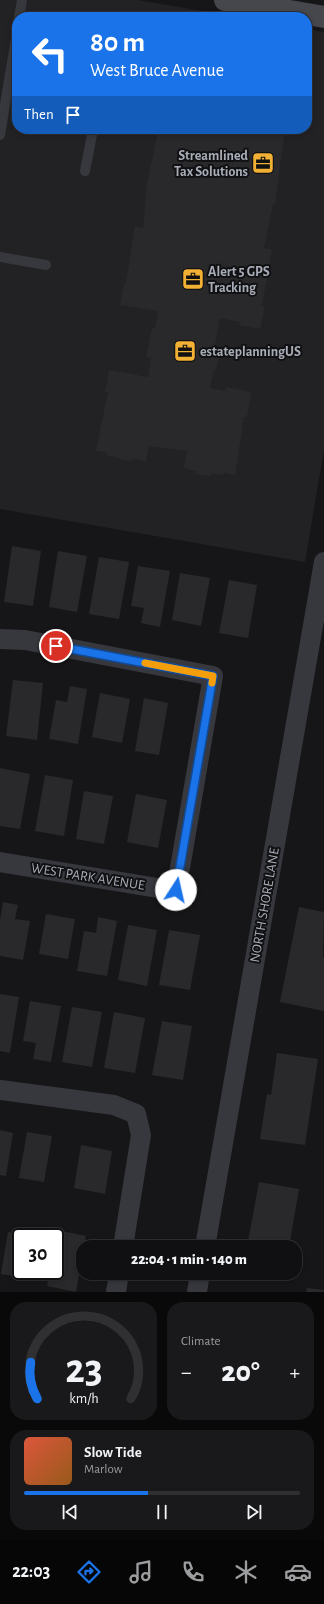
<!DOCTYPE html>
<html lang="en">
<head>
<meta charset="utf-8">
<style>
	:root { --surface:#101012; --page:#19191b; --text:#f1f3f6; --muted:#9c9d9f; --line:#303032; --accent:#1a73e8 }
	body { margin:0; font-family:"Alegreya Sans",sans-serif; background:var(--page); color:var(--text); height:100vh; display:flex; flex-direction:column; font-size:15px; white-space:nowrap }
	* { box-sizing:border-box; margin:0 }
	p { font-size:13px; color:var(--muted) }
	.icon { flex:none; width:22px; height:22px; fill:none; stroke:currentColor; stroke-width:2; stroke-linecap:round; stroke-linejoin:round }
	.map { position:relative; height:1292px; overflow:hidden }
	.side { display:flex; flex-direction:column; gap:10px; padding:10px; background:#09090a; flex:1 }
	.side>* { flex:none }
	.guide { position:absolute; left:12px; top:12px; width:300px; height:122px; border-radius:16px; box-shadow:0 2px 6px #0003,0 0 0 1px var(--line); background:#1a73e8; color:#fff; overflow:hidden }
	.speed { position:absolute; left:12px; top:1228px; display:flex; gap:8px; font-size:20px; font-weight:700; text-align:center }
	.speed>* { display:grid; place-content:center; width:52px; height:52px; border-radius:50%; background:var(--surface); box-shadow:0 2px 6px #0003,0 0 0 1px var(--line); line-height:1 }
	.speed .limit { border:2px solid #111; border-radius:6px; background:#fff; color:#111 }
	.pin { position:absolute; display:grid; place-items:center; width:34px; height:34px; color:#fff; margin:-17px; border:2px solid #fff; border-radius:50%; box-shadow:0 1px 4px #0007 }
	.me { position:absolute; width:44px; margin:-22px; rotate:10deg; stroke-linejoin:round; filter:drop-shadow(0 0 3px #0008) }
	.turn { display:flex; align-items:center; gap:14px; height:84px; padding:0 12px; font-size:18px }
	.turn .icon { width:52px; height:52px; stroke-width:2.5 }
	.turn b { display:block; font-size:28px; line-height:34px }
	.then { display:flex; align-items:center; height:38px; padding:0 12px; background:#0003; gap:8px; font-size:15px }
	.big { font-size:30px; font-weight:800; line-height:1.1 }
	.side .card { flex:1; display:flex; flex-direction:column; justify-content:center; gap:6px; min-width:0; padding:0 14px; border-radius:16px; background:var(--page) }
	.side .dial { align-items:center; gap:0 }
	.dial svg { height:104px; overflow:visible; fill:none; stroke:var(--line); stroke-width:7; stroke-linecap:round; text-anchor:middle }
	.dial text { fill:var(--text); stroke:none }
	.song { display:flex; align-items:center; gap:12px }
	.cover { width:48px; height:48px; border-radius:6px; background:linear-gradient(135deg,hsl(10 70% 55%),hsl(30 70% 35%)) }
	.played { height:4px; border-radius:2px; background:linear-gradient(90deg,var(--accent) 45%,var(--line) 45%) }
	.keys { display:flex; justify-content:space-around; direction:ltr }
	.heat { display:flex; justify-content:space-between; align-items:center; font-size:22px; direction:ltr }
	.side .tiles { flex:1; display:grid; gap:10px; grid-template-columns:1fr 1fr }
	.card:last-child { grid-column:span 2 }
	.trip { position:absolute; left:76px; top:1240px; width:226px; height:40px; border-radius:16px; background:var(--surface); box-shadow:0 2px 6px #0003,0 0 0 1px var(--line); font-weight:800; line-height:40px; text-align:center }
	.tab-bar { display:flex; height:64px; justify-content:space-around; align-items:center; background:#060607; color:var(--muted) }
	.tab-bar .icon { width:28px; height:28px }
	.tab-bar .on { color:var(--accent) }
	.tab-bar b { font-size:18px; color:var(--text) }
	.map>svg:first-child { display:block }
	.built { fill:#222225 }
	.building { fill:#29292c }
	.lines { fill:none; stroke-linecap:round; stroke-linejoin:round }
	.lane { stroke:#37383d; stroke-width:10 }
	.street { stroke:#37383d; stroke-width:20 }
	.secondary { stroke:#45474d; stroke-width:22 }
	.route-casing { stroke:#114b97; stroke-width:10 }
	.route { stroke:#1a73e8; stroke-width:7 }
	.slow { stroke:#f59e0b; stroke-width:7 }
	.labels { text-anchor:middle; stroke-width:4; stroke-linejoin:round; paint-order:stroke }
	.poi-label { font-size:14px; font-weight:bold; fill:#a8adb8; stroke:#111113; text-anchor:start }
	.street-label { font-size:14px; fill:#a8adb8; stroke:#111113 }
</style>
</head>
<body>
<div class="map">
<svg width="324" height="1292" viewBox="0 0 324 1292">
	<rect width="100%" height="100%" fill="#161618"/>
	<path class="built" d="M 0,0 L 138,0 L 238,17 L 17,17 L 17,129 L 307,129 L 307,29 L 324,32 L 324,450 L 305,562 L 0,509 Z"/>
	<path class="building" d="M 156,129 L 287,129 L 286,137 L 284,136 L 275,204 L 273,204 L 264,248 L 272,249 L 262,306 L 265,306 L 260,329 L 239,325 L 240,322 L 220,318 L 214,350 L 220,352 L 216,371 L 214,370 L 210,388 L 225,391 L 226,387 L 251,392 L 247,417 L 244,417 L 235,475 L 224,473 L 224,475 L 211,473 L 211,476 L 196,474 L 196,471 L 184,468 L 187,451 L 149,446 L 146,462 L 133,458 L 132,461 L 119,459 L 120,458 L 106,455 L 107,452 L 96,451 L 108,392 L 105,392 L 109,370 L 148,377 L 151,358 L 146,357 L 152,328 L 155,329 L 158,311 L 120,305 L 124,283 L 126,283 L 135,226 L 143,228 L 147,183 L 158,132 Z
		M 12,546 L 41,551 L 33,606 L 4,602 Z
		M 58,551 L 87,556 L 77,612 L 49,607 Z
		M 99,557 L 129,562 L 119,619 L 89,614 Z
		M 138,566 L 170,571 L 160,627 L 141,623 L 144,608 L 131,606 Z
		M 180,573 L 210,578 L 201,626 L 172,620 Z
		M 229,580 L 257,585 L 248,638 L 219,633 Z
		M 13,680 L 43,683 L 37,740 L 6,736 Z
		M 70,686 L 87,689 L 78,744 L 49,739 L 56,700 L 67,702 Z
		M 100,693 L 130,699 L 122,743 L 92,737 Z
		M 144,698 L 168,703 L 159,755 L 135,751 Z
		M 0,768 L 30,774 L 20,829 L 0,826 Z
		M 45,775 L 73,780 L 64,836 L 35,831 Z
		M 84,791 L 113,796 L 104,844 L 76,839 Z
		M 136,794 L 167,800 L 158,848 L 127,842 Z
		M 3,902 L 18,905 L 15,919 L 30,921 L 23,960 L 0,956 L 0,920 Z
		M 299,907 L 324,912 L 323,957 L 324,957 L 324,1011 L 280,1002 Z
		M 46,914 L 75,919 L 68,959 L 39,954 Z
		M 98,917 L 117,921 L 107,976 L 77,971 L 84,931 L 96,933 Z
		M 128,925 L 157,930 L 147,986 L 118,980 Z
		M 169,930 L 200,935 L 190,990 L 159,985 Z
		M 0,994 L 19,997 L 10,1053 L 0,1051 Z
		M 30,1001 L 61,1006 L 51,1062 L 33,1059 L 36,1043 L 23,1041 Z
		M 72,1007 L 102,1012 L 92,1067 L 62,1062 Z
		M 114,1012 L 145,1018 L 135,1073 L 104,1068 Z
		M 162,1021 L 192,1026 L 183,1080 L 152,1075 Z
		M 277,1053 L 318,1059 L 305,1145 L 260,1139 L 267,1094 L 271,1095 Z
		M 0,1130 L 13,1133 L 6,1176 L 0,1175 Z
		M 27,1132 L 52,1136 L 44,1182 L 19,1178 Z
		M 81,1145 L 112,1151 L 105,1194 L 74,1188 Z
		M 259,1182 L 299,1189 L 289,1247 L 247,1247 Z
		M 57,1230 L 86,1236 L 76,1292 L 47,1286 L 50,1271 L 55,1271 Z
		M 8,1232 L 32,1236 L 21,1237 L 21,1271 L 32,1271 L 31,1279 L 1,1274 Z
		M 307,1288 L 324,1290 L 324,1292 L 306,1292 Z"/>
	<g class="lines">
		<path class="lane" d="M 19,17 L 22,0
			M 0,135 L 17,32
			M 85,171 L 93,129
			M 0,257 L 46,265"/>
		<path class="street" d="M 0,639 L 25,640 L 213,676 L 176,891 L 0,862
			M 0,1090 L 114,1105 L 136,1114 L 141,1135 L 123,1247
			M 205,1247 L 324,562
			M 116,1292 L 119,1273
			M 197,1292 L 200,1273"/>
		<path class="secondary" d="M 225,0 L 324,17"/>
	</g>
	<g class="lines">
		<g class="route-casing">
			<path id="route" d="M 56,646 L 213,676 L 176,890"/>
		</g>
		<use href="#route" class="route"/>
		<path class="slow" d="M 145,663 L 213,676 L 212,683"/>
	</g>
	<defs>
		<g id="office-square" transform="scale(1.15)"><rect x="-9" y="-9" width="18" height="18" rx="4" fill="#f2b134" stroke="#111113"/><path d="M-6-3h4V-5.5h4V-3h4V5H-6ZM-1-4.5V-3h2v-1.5ZM-6 0V1H6V0Z" fill="#111"/></g>
	</defs>
	<g fill-rule="evenodd">
		<use href="#office-square" x="263" y="163"/>
		<use href="#office-square" x="193" y="279"/>
		<use href="#office-square" x="185" y="351"/>
	</g>
	<g class="labels">
		<g class="poi-label">
			<text x="248" y="160" text-anchor="end">Streamlined<tspan x="248" dy="16">Tax Solutions</tspan></text>
			<text x="208" y="276">Alert 5 GPS<tspan x="208" dy="16">Tracking</tspan></text>
			<text x="200" y="356">estateplanningUS</text>
		</g>
		<g class="street-label">
			<text transform="translate(88 876) rotate(9)" y="5">WEST PARK AVENUE</text>
			<text transform="translate(264 905) rotate(-80)" y="5">NORTH SHORE LANE</text>
		</g>
	</g>
</svg>
<div class="speed"><div class="limit">30</div></div>
<div class="pin" style="left:56px;top:646px;background:#d93025"><svg class="icon" aria-label="arrive" viewBox="0 0 24 24"><path d="M6 21V4h12l-3 4 3 4H6"/></svg></div>
<svg class="me" style="left:176px;top:890px" viewBox="-20 -20 40 40"><circle r="19" fill="#fff"/><path d="M0-13L10 11 0 6-10 11z" fill="#1a73e8"/></svg>
<div class="trip">22:04 · 1 min · 140 m</div>
<div class="guide">
<div class="turn"><svg class="icon" aria-label="left" viewBox="0 0 24 24"><path d="M17 20v-9H6M10 6l-5 5 5 5"/></svg><div><b>80 m</b>West Bruce Avenue</div></div>
<div class="then">Then<svg class="icon" aria-label="arrive" viewBox="0 0 24 24"><path d="M6 21V4h12l-3 4 3 4H6"/></svg></div>
</div>
</div>
<section class="side">
<div class="tiles">
<div class="card dial"><svg viewBox="0 0 100 80">
<path d="M14 69A42 42 0 1 1 86 69"/>
<path d="M14 69A42 42 0 0 1 9 41" stroke="#1a73e8"/>
<text x="50" y="56" font-size="32" font-weight="700">23</text>
<text x="50" y="72" font-size="11">km/h</text>
</svg></div>
<div class="card"><p>Climate</p>
<div class="heat"><a>−</a><b class="big">20°</b><a>+</a></div>
</div>
<div class="card">
<div class="song"><i class="cover"></i><div><b>Slow Tide</b><p>Marlow</p></div></div>
<div class="played"></div>
<div class="keys"><svg class="icon" aria-label="previous" viewBox="0 0 24 24"><path d="M18 5L8 12l10 7zM5 5v14"/></svg><svg class="icon" aria-label="pause" viewBox="0 0 24 24"><path d="M8 5v14M16 5v14"/></svg><svg class="icon" aria-label="next" viewBox="0 0 24 24"><path d="M6 5l10 7-10 7zM19 5v14"/></svg></div>
</div>
</div>
</section>
<nav class="tab-bar">
<b>22:03</b>
<svg class="icon on" aria-label="directions" viewBox="0 0 24 24"><path d="M12 3l9 9-9 9-9-9zM9 14v-3h6M13 9l2 2-2 2"/></svg>
<svg class="icon" aria-label="music" viewBox="0 0 24 24"><path d="M9 18V5l10-2v13"/><circle cx="6" cy="18" r="3"/><circle cx="16" cy="16" r="3"/></svg>
<svg class="icon" aria-label="phone" viewBox="0 0 24 24"><path d="M5 4h4l2 5-3 2q2 4 5 5l2-3 5 2v4C11 20 4 13 5 4z"/></svg>
<svg class="icon" aria-label="climate" viewBox="0 0 24 24"><path d="M12 3v18M4 7l16 10M4 17L20 7"/></svg>
<svg class="icon" aria-label="car" viewBox="0 0 24 24"><path d="M5 17H2v-5l4-1 3-4h7l3 4 3 1v5h-3M9 17h6M6 11h13"/><circle cx="7" cy="17" r="2"/><circle cx="17" cy="17" r="2"/></svg>
</nav>
</body>
</html>
